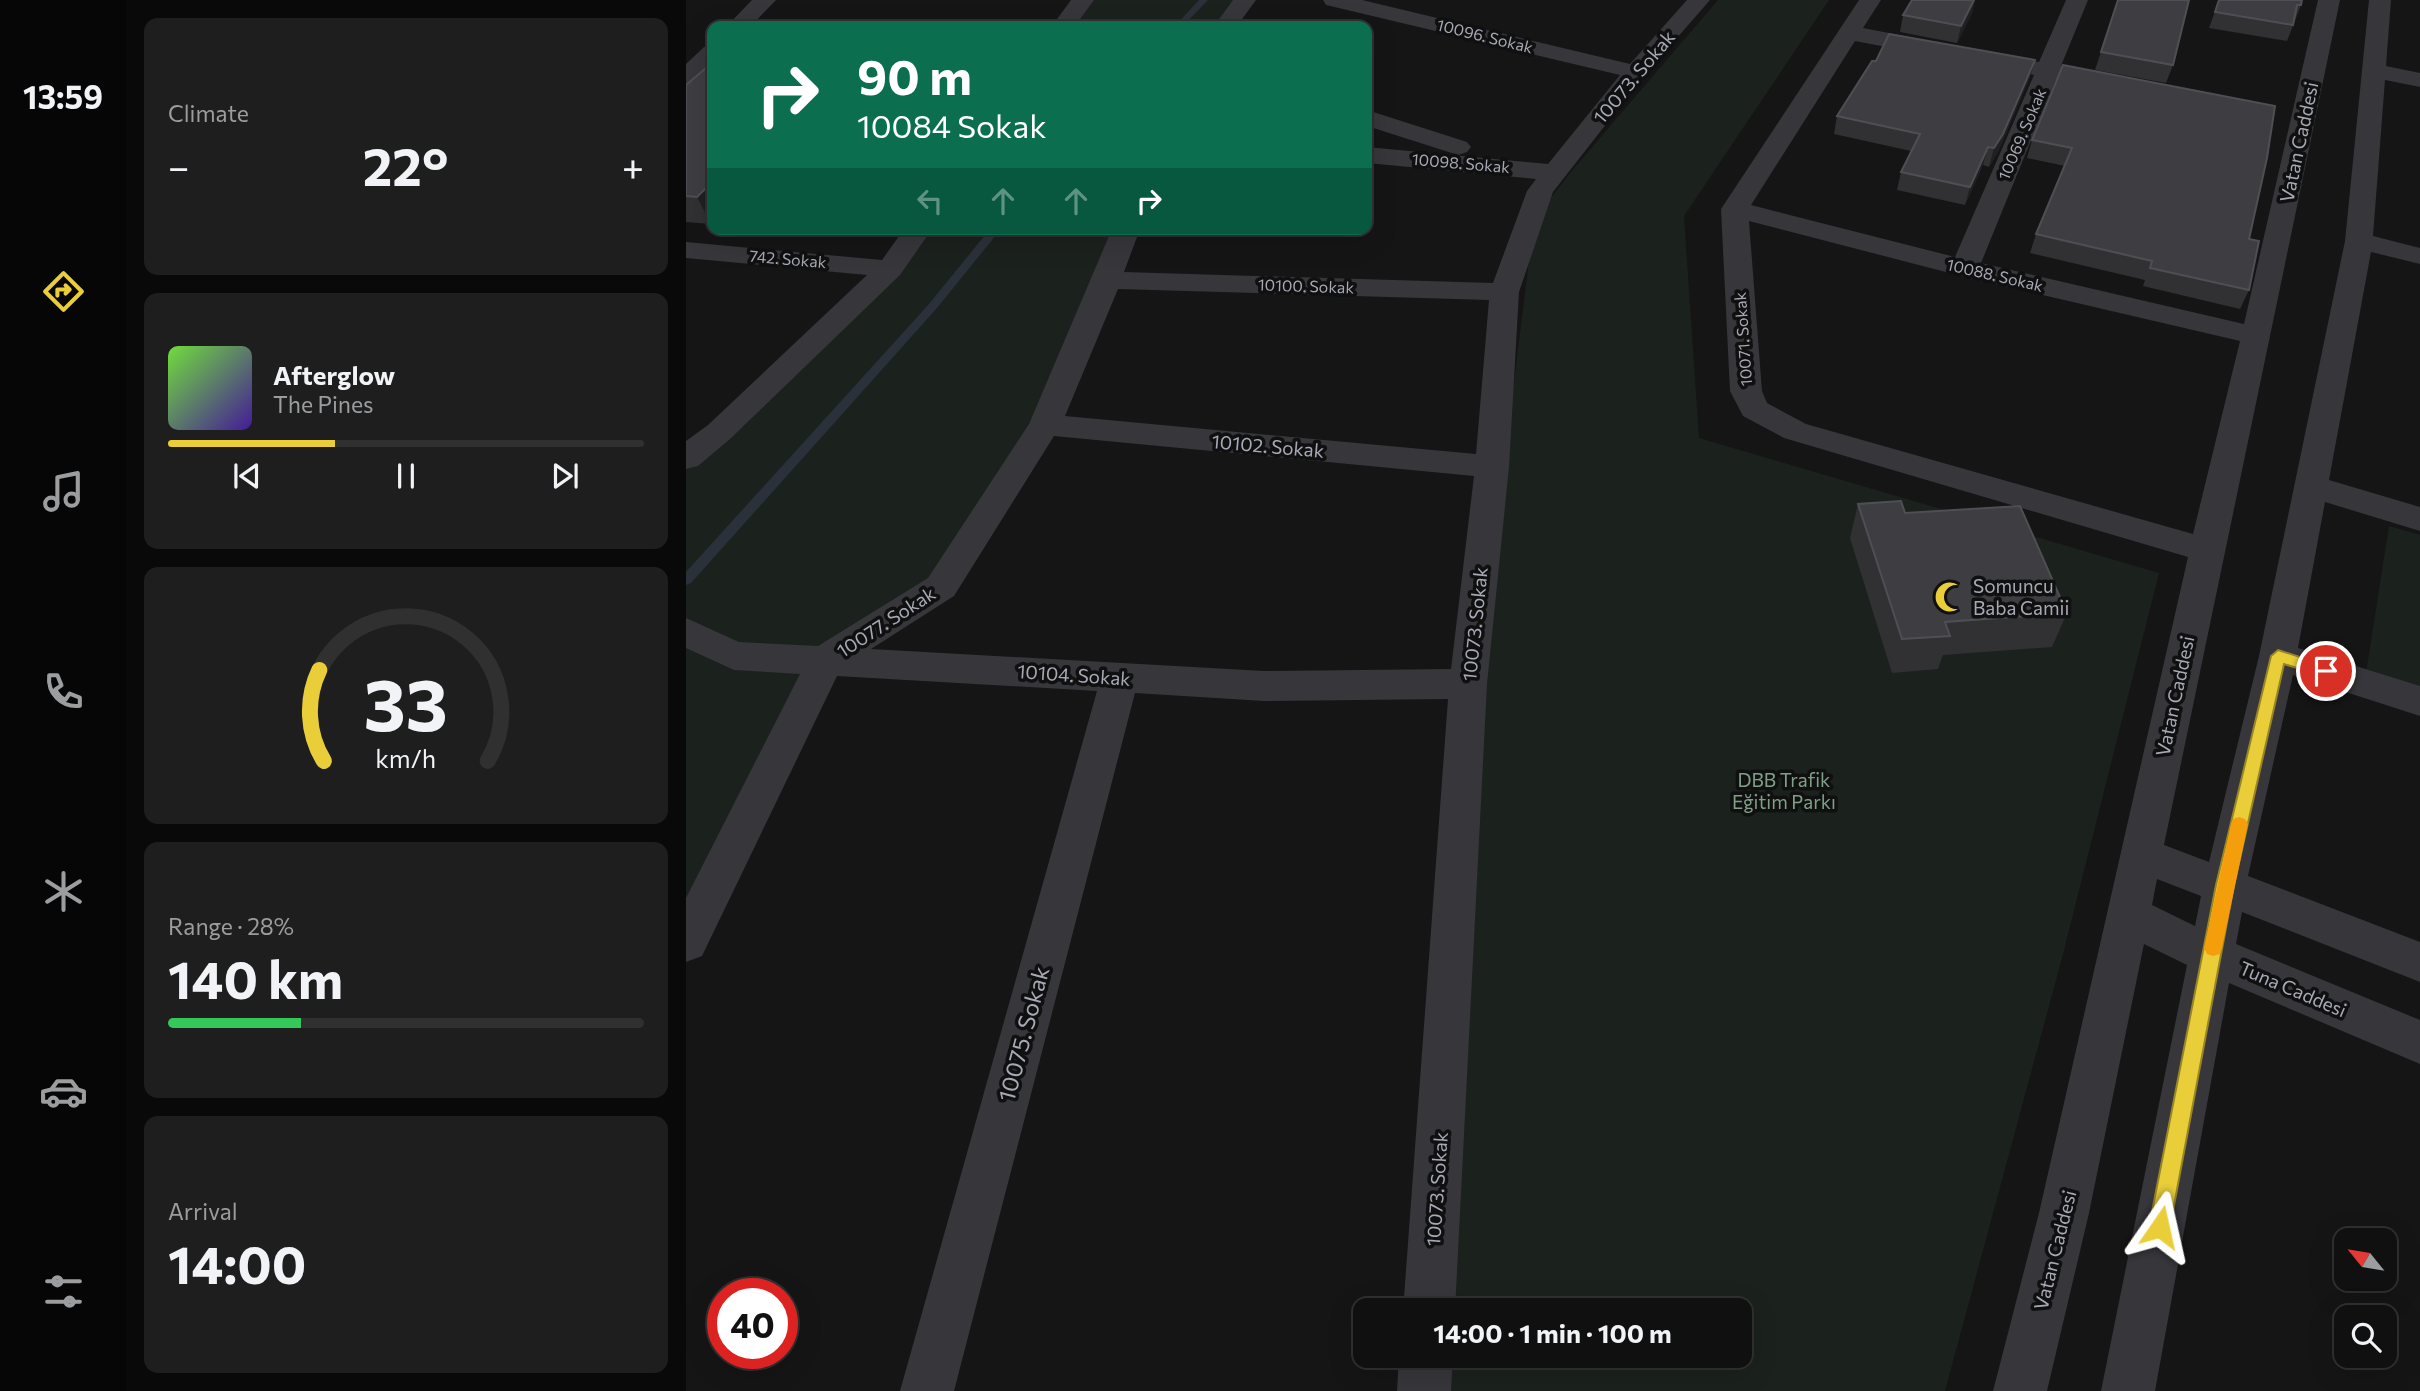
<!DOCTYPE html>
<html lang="en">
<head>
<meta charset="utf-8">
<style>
	:root { --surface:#101010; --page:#1e1e1e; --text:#f1f3f6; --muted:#9c9d9f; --line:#303030; --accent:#eace39 }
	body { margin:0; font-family:Commissioner,sans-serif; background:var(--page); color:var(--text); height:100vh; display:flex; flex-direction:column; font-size:26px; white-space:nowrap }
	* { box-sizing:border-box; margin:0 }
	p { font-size:23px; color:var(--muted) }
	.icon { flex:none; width:38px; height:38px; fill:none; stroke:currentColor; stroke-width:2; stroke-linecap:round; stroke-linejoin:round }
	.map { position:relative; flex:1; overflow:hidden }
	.side { display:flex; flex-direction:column; gap:18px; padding:18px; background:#090909; width:560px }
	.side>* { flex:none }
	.banner { position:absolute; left:21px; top:21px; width:665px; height:214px; border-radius:14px; box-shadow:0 7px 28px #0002,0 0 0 2px var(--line); background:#0b6e4f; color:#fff; overflow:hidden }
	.needle { width:46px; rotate:300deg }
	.fabs { position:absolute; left:1648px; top:1228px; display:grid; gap:14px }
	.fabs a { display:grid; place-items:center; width:63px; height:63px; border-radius:14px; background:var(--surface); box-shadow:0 7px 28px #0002,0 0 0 2px var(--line); font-size:35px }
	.speed { position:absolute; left:21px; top:1278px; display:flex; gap:14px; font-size:35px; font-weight:700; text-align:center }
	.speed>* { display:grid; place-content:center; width:91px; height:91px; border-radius:50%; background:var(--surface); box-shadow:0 7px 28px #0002,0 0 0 2px var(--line); line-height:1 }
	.speed .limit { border:10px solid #d22; background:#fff; color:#111 }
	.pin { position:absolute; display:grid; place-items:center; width:60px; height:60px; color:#fff; margin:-30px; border:4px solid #fff; border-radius:50%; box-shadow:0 2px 7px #0007 }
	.me { position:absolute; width:77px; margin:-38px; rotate:11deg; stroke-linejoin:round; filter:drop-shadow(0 0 5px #0008) }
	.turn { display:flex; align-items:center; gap:24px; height:147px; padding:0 35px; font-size:32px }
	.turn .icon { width:91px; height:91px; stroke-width:2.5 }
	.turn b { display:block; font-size:49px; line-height:60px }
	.lanes { display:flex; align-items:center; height:66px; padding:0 35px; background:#0003; justify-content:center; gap:35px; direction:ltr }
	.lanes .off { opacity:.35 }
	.big { font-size:52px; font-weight:700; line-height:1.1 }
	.side .widget { flex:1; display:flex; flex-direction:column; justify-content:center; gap:10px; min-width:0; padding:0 24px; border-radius:14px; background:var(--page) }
	.side .dial { align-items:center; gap:0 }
	.dial svg { height:182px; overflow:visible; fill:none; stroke:var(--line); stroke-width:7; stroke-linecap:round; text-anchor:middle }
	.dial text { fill:var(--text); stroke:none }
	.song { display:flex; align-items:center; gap:21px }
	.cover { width:84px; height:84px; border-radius:10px; background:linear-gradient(135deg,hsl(100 70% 55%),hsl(260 70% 35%)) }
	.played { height:7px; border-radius:4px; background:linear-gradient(90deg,var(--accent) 35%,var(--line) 35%) }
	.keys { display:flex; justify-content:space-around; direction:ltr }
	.heat { display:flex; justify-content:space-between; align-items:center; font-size:38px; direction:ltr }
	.charge { height:10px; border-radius:5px; background:linear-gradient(90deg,#34c759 28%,var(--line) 0) }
	.trip { position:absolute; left:667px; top:1298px; width:399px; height:70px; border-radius:14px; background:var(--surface); box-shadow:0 7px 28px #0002,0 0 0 2px var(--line); font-weight:700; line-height:70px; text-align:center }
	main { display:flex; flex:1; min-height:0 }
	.dock { display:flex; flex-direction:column; width:126px; justify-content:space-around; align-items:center; background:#060606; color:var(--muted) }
	.dock .icon { width:49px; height:49px }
	.dock .active { color:var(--accent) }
	.dock b { font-size:32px; color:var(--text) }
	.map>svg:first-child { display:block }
	.green { fill:#1b211d }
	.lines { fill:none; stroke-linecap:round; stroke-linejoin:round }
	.stream { fill:#2b313a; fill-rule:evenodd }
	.minor { fill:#36363b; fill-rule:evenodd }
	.wall { fill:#313134 }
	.shaded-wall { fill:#202022 }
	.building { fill:#3e3e42; stroke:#4e4f54; stroke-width:2 }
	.route { fill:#eace39; stroke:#988625; stroke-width:2 }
	.slow { fill:#f59e0b }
	.labels { text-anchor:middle; stroke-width:7; stroke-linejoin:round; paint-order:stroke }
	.far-street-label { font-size:16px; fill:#a7a9b6; stroke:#101011 }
	.street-label { font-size:19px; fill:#a7a9b6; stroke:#101011 }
	.poi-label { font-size:19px; fill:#a7a9b6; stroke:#101011; text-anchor:start }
	.park-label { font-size:19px; fill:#7fa087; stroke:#101011 }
	.near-street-label { font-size:23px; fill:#a7a9b6; stroke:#101011 }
</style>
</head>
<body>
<main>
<nav class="dock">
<b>13:59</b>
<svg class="icon active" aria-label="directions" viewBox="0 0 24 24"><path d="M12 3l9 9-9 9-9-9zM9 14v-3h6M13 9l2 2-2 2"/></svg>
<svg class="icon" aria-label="music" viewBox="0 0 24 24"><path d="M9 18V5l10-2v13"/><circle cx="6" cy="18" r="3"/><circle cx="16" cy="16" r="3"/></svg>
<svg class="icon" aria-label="phone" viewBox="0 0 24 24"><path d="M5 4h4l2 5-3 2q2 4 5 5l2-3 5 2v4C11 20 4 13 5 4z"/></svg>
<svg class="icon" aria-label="climate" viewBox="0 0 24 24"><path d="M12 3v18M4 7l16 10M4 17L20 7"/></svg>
<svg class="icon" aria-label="car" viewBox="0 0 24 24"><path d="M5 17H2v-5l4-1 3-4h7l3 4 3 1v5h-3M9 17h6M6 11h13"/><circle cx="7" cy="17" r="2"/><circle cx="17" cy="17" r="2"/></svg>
<svg class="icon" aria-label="filters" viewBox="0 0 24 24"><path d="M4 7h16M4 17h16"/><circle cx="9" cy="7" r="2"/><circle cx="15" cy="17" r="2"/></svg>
</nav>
<section class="side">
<div class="widget"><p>Climate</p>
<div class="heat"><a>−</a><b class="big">22°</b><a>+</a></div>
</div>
<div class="widget">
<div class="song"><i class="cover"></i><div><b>Afterglow</b><p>The Pines</p></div></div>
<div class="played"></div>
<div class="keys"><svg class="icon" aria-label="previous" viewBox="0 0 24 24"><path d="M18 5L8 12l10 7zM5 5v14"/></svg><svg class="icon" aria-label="pause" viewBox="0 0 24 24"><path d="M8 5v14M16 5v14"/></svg><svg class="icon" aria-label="next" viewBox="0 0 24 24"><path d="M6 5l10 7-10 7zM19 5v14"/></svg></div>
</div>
<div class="widget dial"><svg viewBox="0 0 100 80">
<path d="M14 69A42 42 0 1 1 86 69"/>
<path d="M14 69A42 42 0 0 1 12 29" stroke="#eace39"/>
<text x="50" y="56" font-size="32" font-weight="700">33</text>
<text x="50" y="72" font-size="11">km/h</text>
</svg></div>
<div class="widget"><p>Range · 28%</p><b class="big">140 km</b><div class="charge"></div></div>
<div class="widget"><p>Arrival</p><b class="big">14:00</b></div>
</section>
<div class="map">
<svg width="1734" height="1391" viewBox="0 0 1734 1391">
	<rect width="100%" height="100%" fill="#151516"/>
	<path class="green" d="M 397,0 L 559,0 L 539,26 L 378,26 Z
		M 1032,0 L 1143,0 L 998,216 L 1013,438 L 1473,573 L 1376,958 L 1259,1391 L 761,1391 L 762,1356 L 1054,1356 L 1054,1311 L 764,1311 L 790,691 L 848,220 L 884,173 Z
		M 232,229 L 440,229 L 421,280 L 255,587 L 141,659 L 0,941 L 0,458 Z
		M 1703,526 L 1734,535 L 1734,691 L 1680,673 Z"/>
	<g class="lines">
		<path class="stream" d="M 513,0 L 522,0 L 497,26 L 489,26 Z
			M 304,229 L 315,229 L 251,308 L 5,583 L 0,585 L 0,572 L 243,304 Z"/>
		<path class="minor" d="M 66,0 L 90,0 L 65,26 L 41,26 Z
			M 385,0 L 408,0 L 389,26 L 366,26 Z
			M 547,0 L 570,0 L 551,26 L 528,26 Z
			M 637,0 L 676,0 L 944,64 L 1001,0 L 1024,0 L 957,77 L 867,192 L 833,292 L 823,467 L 801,684 L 769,1311 L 717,1311 L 762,699 L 578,701 L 449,693 L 268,1391 L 214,1391 L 411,691 L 151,676 L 16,956 L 0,962 L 0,898 L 114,674 L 48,670 L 0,648 L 0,618 L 53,642 L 132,646 L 242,578 L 343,424 L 426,229 L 454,229 L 438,272 L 807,283 L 841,191 L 850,179 L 681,163 L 681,147 L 862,164 L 934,75 L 640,5 ZM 432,289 L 803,300 L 790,454 L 379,416 ZM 368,436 L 788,476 L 765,669 L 578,671 L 185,649 L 268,596 Z
			M 1173,0 L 1195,0 L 1177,28 L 1353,62 L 1380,0 L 1402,0 L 1375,66 L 1432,77 L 1435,82 L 1432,87 L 1423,89 L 1370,79 L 1295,263 L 1558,324 L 1632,0 L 1654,0 L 1478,845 L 1523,862 L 1573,656 L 1659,241 L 1683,0 L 1705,0 L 1700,66 L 1734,73 L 1734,87 L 1699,80 L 1687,236 L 1734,248 L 1734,264 L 1685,252 L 1643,480 L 1734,507 L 1734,531 L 1639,502 L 1612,648 L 1734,686 L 1734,716 L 1607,675 L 1562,876 L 1734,942 L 1734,982 L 1556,912 L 1550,944 L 1734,1020 L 1734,1064 L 1543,983 L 1469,1391 L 1415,1391 L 1501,965 L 1458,944 L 1403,1213 L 1361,1391 L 1307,1391 L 1353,1213 L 1502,557 L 1098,438 L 1057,416 L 1044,391 L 1035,209 ZM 1169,41 L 1348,75 L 1269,257 L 1065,205 ZM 1063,221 L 1279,277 L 1554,341 L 1507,534 L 1120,424 L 1081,403 L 1076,391 ZM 1471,879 L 1515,896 L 1509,926 L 1466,905 Z
			M 26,45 L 26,65 L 9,82 L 0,84 L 0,64 L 18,47 Z
			M 681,110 L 781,142 L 785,147 L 781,152 L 772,155 L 681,126 Z
			M 218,229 L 246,229 L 214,275 L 44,439 L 12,466 L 0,469 L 0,441 L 22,425 L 181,275 L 0,258 L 0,242 L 196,260 Z
			M 713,1356 L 767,1356 L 765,1391 L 711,1391 Z"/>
	</g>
	<path class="wall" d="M 1226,0 L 1289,0 L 1286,13 L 1271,43 L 1214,32 L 1217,15 Z
		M 1432,0 L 1487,65 L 1480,83 L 1409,70 Z
		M 1533,0 L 1615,5 L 1601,41 L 1523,28 Z
		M 1377,65 L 1563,239 L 1563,290 L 1554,309 L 1457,286 L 1459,280 L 1344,253 L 1350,234 L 1379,166 L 1341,158 L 1346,140 Z
		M 1344,77 L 1312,152 L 1303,167 L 1297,165 L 1279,205 L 1211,190 L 1215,172 L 1225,151 L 1148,134 L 1151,116 Z
		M 0,85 L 25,224 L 0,222 Z
		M 1172,504 L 1219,513 L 1381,613 L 1366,647 L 1257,655 L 1252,669 L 1206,673 L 1164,538 Z"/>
	<path class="shaded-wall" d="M 1288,0 L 1289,0 L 1286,13 L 1271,43 L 1275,26 Z
		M 1349,60 L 1344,77 L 1312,152 L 1303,167 L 1308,148 Z
		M 1302,147 L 1297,165 L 1279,205 L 1284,187 Z
		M 26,182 L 26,223 L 25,224 L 11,197 Z"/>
	<path class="building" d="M 1226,0 L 1288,0 L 1275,26 L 1217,15 Z
		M 1432,0 L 1503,0 L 1487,65 L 1415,52 Z
		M 1533,0 L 1616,0 L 1615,5 L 1611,5 L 1607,25 L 1529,12 Z
		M 1203,34 L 1349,60 L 1317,134 L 1308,148 L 1302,147 L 1284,187 L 1215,172 L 1234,134 L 1151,116 L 1186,61 L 1190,61 Z
		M 26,63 L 26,182 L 11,197 L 0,196 L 0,85 Z
		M 1377,65 L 1589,106 L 1581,158 L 1563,239 L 1573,241 L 1563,290 L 1464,268 L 1466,261 L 1350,234 L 1386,148 L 1346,140 Z
		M 1215,501 L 1219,513 L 1334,506 L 1381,613 L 1259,622 L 1264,636 L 1216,639 L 1172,504 Z"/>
	<path class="route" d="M 1592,650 L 1645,667 L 1647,671 L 1640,677 L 1598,664 L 1548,885 L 1484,1227 L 1481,1235 L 1474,1238 L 1466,1235 L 1463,1227 L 1530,885 L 1585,656 Z"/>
	<path class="slow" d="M 1553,817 L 1559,819 L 1562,824 L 1536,948 L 1534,954 L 1527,956 L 1521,954 L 1518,948 L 1545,824 L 1547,819 Z"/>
	<defs>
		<g id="mosque-bare" transform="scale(2.415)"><path d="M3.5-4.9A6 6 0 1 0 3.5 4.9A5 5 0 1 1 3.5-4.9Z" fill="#eace39" stroke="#101011" stroke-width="2.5" paint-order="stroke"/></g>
	</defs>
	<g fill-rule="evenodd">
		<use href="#mosque-bare" x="1264" y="597"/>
	</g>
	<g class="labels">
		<g class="far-street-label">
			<text transform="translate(799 36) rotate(14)" y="6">10096. Sokak</text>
			<text transform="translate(1336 134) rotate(-67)" y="6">10069. Sokak</text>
			<text transform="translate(775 163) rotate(5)" y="6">10098. Sokak</text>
			<text transform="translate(102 259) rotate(5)" y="6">742. Sokak</text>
			<text transform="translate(1309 275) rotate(13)" y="6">10088. Sokak</text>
			<text transform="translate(620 286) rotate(2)" y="6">10100. Sokak</text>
			<text transform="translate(1057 339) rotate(-94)" y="6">10071. Sokak</text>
		</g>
		<g class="street-label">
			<text transform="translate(948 77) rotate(-50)" y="7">10073. Sokak</text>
			<text transform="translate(1613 142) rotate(-78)" y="7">Vatan Caddesi</text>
			<text transform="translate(582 446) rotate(5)" y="7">10102. Sokak</text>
			<text transform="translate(200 622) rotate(-33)" y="7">10077. Sokak</text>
			<text transform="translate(789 624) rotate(-84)" y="7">10073. Sokak</text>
			<text transform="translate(388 675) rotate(4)" y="7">10104. Sokak</text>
			<text transform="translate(1489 696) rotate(-78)" y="7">Vatan Caddesi</text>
			<text transform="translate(1607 989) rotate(23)" y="7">Tuna Caddesi</text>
			<text transform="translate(751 1189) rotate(-86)" y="7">10073. Sokak</text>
			<text transform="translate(1369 1250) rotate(-76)" y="7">Vatan Caddesi</text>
		</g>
		<g class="poi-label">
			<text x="1287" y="593">Somuncu<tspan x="1287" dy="22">Baba Camii</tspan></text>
		</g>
		<g class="park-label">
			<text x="1098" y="787">DBB Trafik<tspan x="1098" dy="22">Eğitim Parkı</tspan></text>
		</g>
		<g class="near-street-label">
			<text transform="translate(338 1034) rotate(-75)" y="8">10075. Sokak</text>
		</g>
	</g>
</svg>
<div class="fabs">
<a><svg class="needle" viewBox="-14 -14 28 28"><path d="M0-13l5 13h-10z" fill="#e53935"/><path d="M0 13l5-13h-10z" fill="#9c9d9f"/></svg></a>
<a><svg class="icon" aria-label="search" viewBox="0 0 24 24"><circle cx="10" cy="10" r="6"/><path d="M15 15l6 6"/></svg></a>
</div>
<div class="speed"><div class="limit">40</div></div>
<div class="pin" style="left:1640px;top:671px;background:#d93025"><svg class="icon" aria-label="arrive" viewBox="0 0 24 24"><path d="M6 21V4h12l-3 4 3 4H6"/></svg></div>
<svg class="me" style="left:1474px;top:1227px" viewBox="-20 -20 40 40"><path d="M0-17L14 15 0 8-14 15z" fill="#eace39" stroke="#fff" stroke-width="4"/></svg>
<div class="trip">14:00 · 1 min · 100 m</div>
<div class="banner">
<div class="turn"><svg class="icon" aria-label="right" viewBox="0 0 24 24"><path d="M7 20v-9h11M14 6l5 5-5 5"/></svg><div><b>90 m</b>10084 Sokak</div></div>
<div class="lanes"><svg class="icon off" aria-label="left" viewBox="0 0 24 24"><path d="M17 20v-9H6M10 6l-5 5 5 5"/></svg><svg class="icon off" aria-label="ahead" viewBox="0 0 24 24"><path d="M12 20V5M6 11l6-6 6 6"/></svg><svg class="icon off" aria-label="ahead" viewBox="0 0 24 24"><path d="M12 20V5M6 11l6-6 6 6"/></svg><svg class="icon" aria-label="right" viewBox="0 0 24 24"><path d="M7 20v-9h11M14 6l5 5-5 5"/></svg></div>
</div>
</div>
</main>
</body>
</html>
